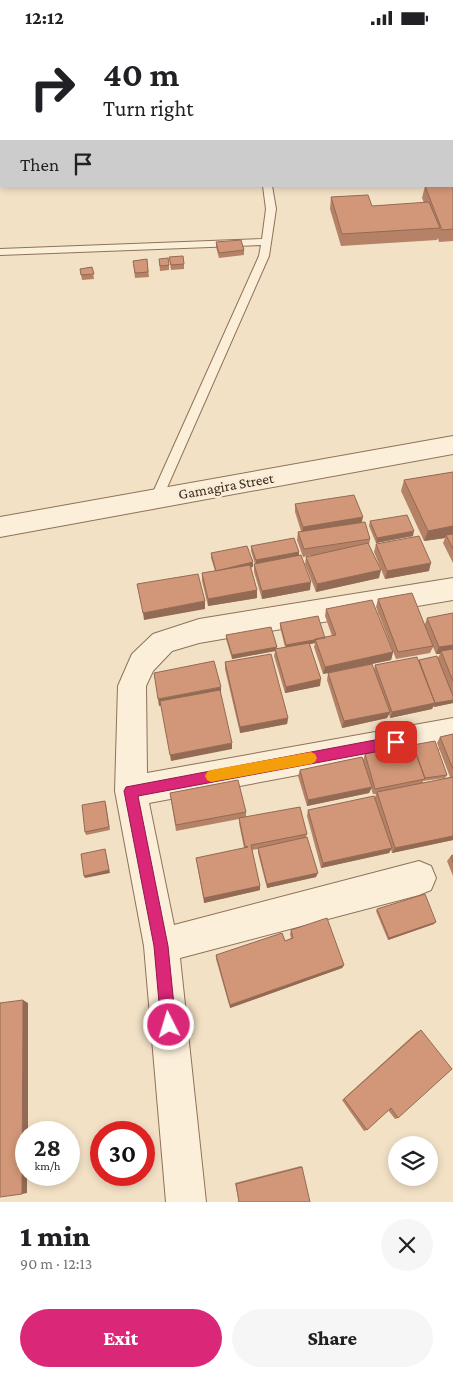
<!DOCTYPE html>
<meta charset="utf-8">
<style>
:root{--surface:#fff;--page:#f6f6f6;--text:#202124;--muted:#757577;--accent:#db2777}
body{margin:0;font-family:"Crimson Pro",serif;background:var(--page);color:var(--text);height:100vh;display:flex;flex-direction:column;font-size:19px;white-space:nowrap}
*{box-sizing:border-box;margin:0}
p{font-size:16px;color:var(--muted)}
.icon{flex:none;width:28px;height:28px;fill:none;stroke:currentColor;stroke-width:2;stroke-linecap:round;stroke-linejoin:round}
.map{position:relative;height:1167px;overflow:hidden}
.sheet{display:flex;flex-direction:column;background:var(--surface);flex:1}
.sheet>*{flex:none}
.banner{position:absolute;left:0px;top:0px;width:454px;height:152px;box-shadow:0 2px 8px #0003;background:#fff;color:var(--text);overflow:hidden}
.buttons{position:absolute;left:388px;top:1101px;display:grid;gap:10px}
.buttons a{display:grid;place-items:center;width:50px;height:50px;border-radius:50%;background:var(--surface);box-shadow:0 2px 8px #0003;font-size:25px}
.speed{position:absolute;left:15px;top:1086px;display:flex;gap:10px;font-size:25px;font-weight:700;text-align:center}
.speed>*{display:grid;place-content:center;width:65px;height:65px;border-radius:50%;background:var(--surface);box-shadow:0 2px 8px #0003;line-height:1}
.speed small{font-size:12px;font-weight:400}
.speed .limit{border:8px solid #d22;background:#fff;color:#111}
.pin{position:absolute;display:grid;place-items:center;width:42px;height:42px;color:#fff;margin:-21px;border-radius:10px;box-shadow:0 2px 8px #0006}
.me{position:absolute;width:55px;margin:-28px;rotate:355deg;stroke-linejoin:round;filter:drop-shadow(0 0 4px #0008)}
.turn{display:flex;align-items:center;gap:18px;height:105px;padding:0 20px;font-size:22px}
.turn .icon{width:65px;height:65px;stroke-width:2.5}
.turn b{display:block;font-size:35px;line-height:42px}
.then{display:flex;align-items:center;height:48px;padding:0 20px;background:#0003;gap:10px;font-size:19px}
.round{display:grid;place-items:center;flex:none;width:52px;height:52px;border-radius:26px;background:var(--page)}
.headline{display:flex;align-items:center;justify-content:space-between;height:85px;padding:0 20px}
h1{font-size:30px;font-weight:800;line-height:38px}
.primary-button{display:flex;gap:10px;margin-top:auto;padding:10px 20px}
.primary-button a{flex:1;height:58px;border-radius:30px;background:var(--accent);color:#fff;font-size:20px;font-weight:800;line-height:58px;text-align:center}
.primary-button a+a{background:var(--page);color:var(--text)}
.status{display:flex;justify-content:space-between;align-items:center;height:35px;padding:0 25px;background:var(--surface);direction:ltr}
.status svg{height:14px;fill:currentColor}
.map>svg:first-child{display:block}
.lines{fill:none;stroke-linecap:round;stroke-linejoin:round}
.service-casing{stroke:#8e7259;stroke-width:2}
.minor-casing{stroke:#8e7259;stroke-width:2}
.tertiary-casing{stroke:#8e7259;stroke-width:2}
.service{fill:#fbefda;fill-rule:evenodd}
.minor{fill:#fbefda;fill-rule:evenodd}
.tertiary{fill:#fbefda;fill-rule:evenodd}
.wall{fill:#b58267}
.shaded-wall{fill:#936a54}
.building{fill:#d29778;stroke:#936a54}
.route{fill:#db2777;stroke:#8e194d}
.slow{fill:#f59e0b}
.labels{text-anchor:middle;stroke-width:5;stroke-linejoin:round;paint-order:stroke}
.street-label{font-size:15px;fill:#3e2b1e;stroke:#f8ecd6}
</style>
<div class="status"><b>12:12</b><svg viewBox="0 0 49 12"><path d="M0 12V9h3v3zM5 12V6h3v6zM10 12V3h3v9zM15 12V0h3v12zM26 1h20v11H26zM47 4h2v5h-2z"/></svg></div>
<div class="map">
<svg width="453" height="1167" viewBox="0 0 453 1167">
<rect width="100%" height="100%" fill="#f2e1c5"/>
<g class="lines">
<!-- service casing -->
<g class="service-casing">
<path id="service" d="M232 0H240V1H232Z
M0 19H1V23H0Z
M452 64H453V68H452Z
M263 151H272L276 174 269 221 162 464 160 467H152L150 464 259 221 261 210 0 220V214L262 204 266 174Z"/>
</g>
<!-- minor casing -->
<g class="minor-casing">
<path id="minor" d="M453 543V565L199 608 172 616 153 636 146 651 147 738 453 683V711L149 768 174 890 419 826 431 831 436 843 431 855 419 860 180 923 206 1167H166L144 911 115 756 118 651 128 628 132 619 153 599 199 584Z"/>
</g>
<!-- tertiary casing -->
<g class="tertiary-casing">
<path id="tertiary" d="M453 401V419L0 502V482Z"/>
</g>
<!-- service -->
<use href="#service" class="service"/>
<!-- minor -->
<use href="#minor" class="minor"/>
<!-- tertiary -->
<use href="#tertiary" class="tertiary"/>
</g>
<!-- wall -->
<path class="wall" d="M0 37H1V65H0Z
M453 149V206L439 207 438 203 437 205 341 211 330 174 331 162 372 171 424 168 422 163 425 151Z
M216 207 244 215V220L219 223 216 212Z
M169 222 184 229V234L171 235Z
M147 224 149 242 135 243 133 226Z
M159 224 169 230V235L160 236Z
M92 232 94 244 82 245 80 234Z
M453 437V528L443 508 445 503 424 506 401 456 404 445Z
M295 469 362 487 370 504 369 510 379 543 316 557 305 529 306 522 312 520 303 522 297 505 298 497 301 496 295 477Z
M370 486 413 501 376 508 369 491Z
M376 509 429 536 385 544 374 517Z
M251 511 299 517V521L310 555 262 564 254 537V529H255L251 516Z
M211 518 253 527V532H251L257 563 208 571 202 546V538L215 536 211 523Z
M378 564 425 589 427 583 453 578V668L434 672 433 671 432 674 390 683 389 679 387 683 342 693 327 645 328 638 374 635 375 630 438 623 440 619H436L433 612 430 618 396 624 376 572Z
M326 574 393 617 391 625 323 639 314 612 315 608 310 609 320 651 285 658 274 621 275 616 232 624 226 604V600L277 614 285 612 280 592V588L325 603 332 601 325 581Z
M225 627 288 683 287 689 240 698 225 634Z
M453 699V805L392 818 391 814 389 818 321 833 307 781 308 775 375 762 376 759H373L371 753 369 758 307 771 298 741 300 735 363 725 365 719 447 740 445 743 423 746V748L450 742 437 708 440 702Z
M170 758 246 777V782L307 799 306 802 316 842 267 853 258 818V814L252 815 260 855 204 868 196 823 244 813 239 788V784L176 796Z
M106 769 110 795 86 800 85 797Z
M453 820V841L447 826 451 821Z
M377 874 434 889 388 905 376 876Z
M291 895 344 930 342 933 230 973 216 924V920L285 906 291 903 290 899Z
M421 995 398 1083 395 1084 388 1075 367 1095 364 1096 342 1065 417 997Z
M301 1131 302 1132 239 1167 235 1148Z"/>
<!-- shaded-wall -->
<path class="shaded-wall" d="M363 482 361 491 302 500 303 492Z
M453 491V501L446 500 445 503 424 506 428 496Z
M414 496 413 501 376 508 377 503Z
M299 517V521L256 530V525Z
M253 527V532L217 540 216 536Z
M431 528 429 536 385 544 387 536Z
M381 535 379 543 316 557 317 549Z
M311 547 310 555 262 564V556Z
M257 555V563L208 571V564Z
M205 566V574L144 585 143 578Z
M315 605V608L286 614V610Z
M453 610V616H441L440 619H436L439 612Z
M277 612 276 616 275 614V616L232 624V620Z
M393 617 391 625 323 639 325 632Z
M321 644 320 651 285 658 286 652Z
M221 652V659L159 671 158 664Z
M453 665V668L434 672 435 668Z
M435 668 432 674 390 683 392 677Z
M390 677 387 683 342 693 344 686Z
M288 683 287 689 240 698V692Z
M232 708V714L171 726 170 720Z
M372 752 369 758 307 771 308 765Z
M453 801V805L392 818 395 813Z
M392 813 389 818 321 833 323 828Z
M105 814 110 838 85 843 84 841Z
M318 838 316 842 267 853V849Z
M260 851V855L204 868V863Z
M436 887 434 889 388 905 389 903Z
M344 930 342 933 230 973V970Z
M23 965 28 968V1098H26V1140H27V1158L22 1159Z"/>
<!-- building -->
<path class="building" d="M368 0H390V1H369Z
M0 37H1V51H0Z
M453 149V194L442 195 425 151H452Z
M368 160 372 171 429 167 440 193 342 199 331 162Z
M241 205 244 215 219 218 216 207Z
M183 221 184 229 171 230 169 222Z
M168 223 169 230 160 231 159 224Z
M147 224 148 237 135 238 133 226Z
M92 232 94 239 81 240 80 234Z
M453 437V491L428 496 404 445Z
M354 460 363 482 303 492 295 469Z
M407 480 414 496 377 503 370 486Z
M365 487 370 504 304 514 298 497Z
M453 499V514L446 500Z
M419 501 431 528 387 536 376 509Z
M294 503 299 517 256 525 251 511Z
M368 508 381 535 317 549 306 522Z
M247 511 253 527 216 536 211 518Z
M301 520 311 547 262 556 254 529Z
M250 530 257 555 208 564 202 538Z
M198 539 205 566 143 578 137 549Z
M412 558 433 611 398 617 378 564Z
M372 565 393 617 325 632 315 604 336 600 326 574Z
M453 578V610L439 612 427 583Z
M318 581 325 603 286 610 280 588Z
M271 592 277 612 232 620 226 600Z
M309 608 321 644 286 652 275 614Z
M453 614V646L441 616Z
M271 619 288 683 240 692 225 627Z
M437 621 453 661V665L435 668 419 625Z
M417 622 435 668 392 677 375 630Z
M214 626 221 652 158 664 154 638Z
M372 629 390 677 344 686 328 638Z
M220 655 232 708 170 720 160 666Z
M453 699V734L440 702Z
M435 706 447 740 425 743 413 710Z
M413 710 425 744 375 754 365 719Z
M362 722 372 752 308 765 300 735Z
M453 742V801L395 813 377 757Z
M238 745 246 777 176 790 170 758Z
M374 761 392 813 323 828 308 775Z
M105 766 109 792 85 797 82 770Z
M300 772 307 799 251 810 260 851 204 863 196 823 248 812 245 811 239 783Z
M307 802 318 838 267 849 258 813Z
M105 814 109 835 84 841 81 819Z
M453 820V827L451 821Z
M425 859 436 887 389 903 377 874Z
M327 883 344 930 230 970 216 920 282 898 285 906 293 903 291 895Z
M23 965 22 1159 0 1162V968Z
M421 995 452 1034 398 1083 391 1073 367 1095 344 1064Z
M302 1132 310 1167H239L236 1149Z"/>
<!-- route -->
<path class="route" d="M396 701 401 703 402 707 401 711 396 713 138 761 168 911 176 990 174 995 169 998 163 995 161 990 154 911 124 756 126 752Z"/>
<!-- slow -->
<path class="slow" d="M311 717 315 719 317 723 315 727 311 729 211 747 207 745 205 741 207 737 211 735Z"/>
<g class="labels">
<!-- street labels -->
<g class="street-label">
<text transform="translate(226 451) rotate(-10)" y="5">Gamagira Street</text>
</g>
</g>
</svg>
<div class="buttons">
<a><svg class="icon" aria-label="layers" viewBox="0 0 24 24"><path d="M12 4l9 5-9 5-9-5zM3 14l9 5 9-5"/></svg></a>
</div>
<div class="speed"><div>28<small>km/h</small></div><div class="limit">30</div></div>
<div class="pin" style="left:396px;top:707px;background:#d93025"><svg class="icon" aria-label="arrive" viewBox="0 0 24 24"><path d="M6 21V4h12l-3 4 3 4H6"/></svg></div>
<svg class="me" style="left:169px;top:990px" viewBox="-20 -20 40 40"><circle r="17" fill="#db2777" stroke="#fff" stroke-width="3"/><path d="M0-11L8 9 0 5-8 9z" fill="#fff"/></svg>
<div class="banner">
<div class="turn"><svg class="icon" aria-label="right" viewBox="0 0 24 24"><path d="M7 20v-9h11M14 6l5 5-5 5"/></svg><div><b>40 m</b>Turn right</div></div>
<div class="then">Then<svg class="icon" aria-label="arrive" viewBox="0 0 24 24"><path d="M6 21V4h12l-3 4 3 4H6"/></svg></div>
</div>
</div>
<section class="sheet">
<div class="headline"><div><h1>1 min</h1><p>90 m · 12:13</p></div><a class="round"><svg class="icon" aria-label="close" viewBox="0 0 24 24"><path d="M6 6l12 12M18 6L6 18"/></svg></a></div>
<div class="primary-button"><a>Exit</a><a>Share</a></div>
</section>
